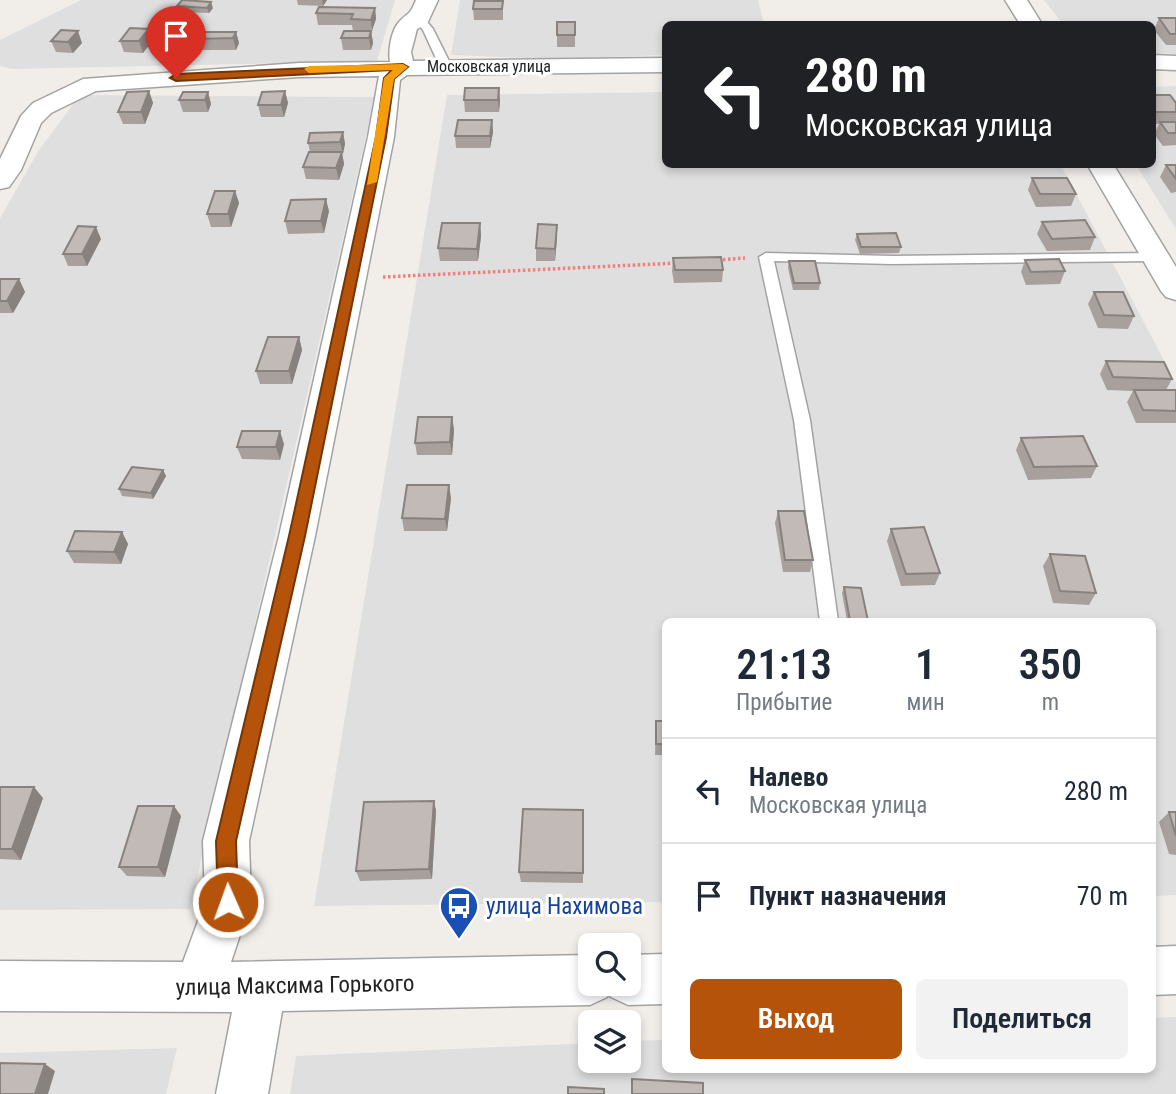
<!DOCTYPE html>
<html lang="ru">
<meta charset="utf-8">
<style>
:root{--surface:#fff;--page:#f2f2f3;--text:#1f2937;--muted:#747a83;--line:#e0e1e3;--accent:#b45309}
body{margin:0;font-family:"Roboto Condensed",sans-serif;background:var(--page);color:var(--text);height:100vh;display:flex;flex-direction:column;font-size:26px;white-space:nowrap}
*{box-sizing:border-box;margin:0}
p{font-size:23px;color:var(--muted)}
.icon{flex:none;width:38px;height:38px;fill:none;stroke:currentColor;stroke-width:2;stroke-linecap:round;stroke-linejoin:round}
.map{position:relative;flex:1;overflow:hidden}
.panel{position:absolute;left:662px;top:618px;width:494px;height:455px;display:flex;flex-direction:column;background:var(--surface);border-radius:10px;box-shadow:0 4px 10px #0003}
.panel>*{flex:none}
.guide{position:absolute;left:662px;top:21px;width:494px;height:147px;border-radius:10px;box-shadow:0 4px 10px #0003;background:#202124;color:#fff;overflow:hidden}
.tools{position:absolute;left:578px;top:933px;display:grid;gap:14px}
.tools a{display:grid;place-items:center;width:63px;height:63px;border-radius:10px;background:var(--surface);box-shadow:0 4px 10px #0003;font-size:35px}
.pin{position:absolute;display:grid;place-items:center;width:60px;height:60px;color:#fff;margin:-72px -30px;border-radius:50% 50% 50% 0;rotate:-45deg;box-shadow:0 0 7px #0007}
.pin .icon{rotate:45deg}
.me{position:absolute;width:77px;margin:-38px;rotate:358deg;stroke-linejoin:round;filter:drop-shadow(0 0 5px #0008)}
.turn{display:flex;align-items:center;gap:24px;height:147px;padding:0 28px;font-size:32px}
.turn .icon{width:91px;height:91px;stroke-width:2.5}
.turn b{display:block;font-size:49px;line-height:60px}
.eta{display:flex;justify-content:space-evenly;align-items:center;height:119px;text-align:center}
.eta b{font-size:42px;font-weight:600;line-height:49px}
.button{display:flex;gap:14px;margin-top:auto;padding:14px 28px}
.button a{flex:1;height:80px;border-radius:10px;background:var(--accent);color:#fff;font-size:28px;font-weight:600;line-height:80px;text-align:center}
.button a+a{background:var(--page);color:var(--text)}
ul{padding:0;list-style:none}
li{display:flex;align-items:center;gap:21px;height:105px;padding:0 28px;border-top:2px solid var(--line)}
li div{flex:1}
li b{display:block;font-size:26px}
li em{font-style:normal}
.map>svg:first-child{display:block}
.residential{fill:#e0dfdf}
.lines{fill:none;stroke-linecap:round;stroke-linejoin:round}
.service-casing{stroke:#a3a3a3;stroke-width:3}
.minor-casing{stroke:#a3a3a3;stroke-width:3}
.path{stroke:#f17f7b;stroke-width:3.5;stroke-dasharray:2.5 2.5;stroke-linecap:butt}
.service{fill:#fff;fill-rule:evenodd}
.minor{fill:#fff;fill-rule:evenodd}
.wall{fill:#a7a09d}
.shaded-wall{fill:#88827f}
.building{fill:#c2bab6;stroke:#88827f;stroke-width:2}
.route{fill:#b45309;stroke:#753606;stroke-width:2}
.slow{fill:#f59e0b}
.labels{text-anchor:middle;stroke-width:6;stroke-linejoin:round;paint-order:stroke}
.far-street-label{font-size:16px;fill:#222;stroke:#fff}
.near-transit-label{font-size:23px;fill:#164399;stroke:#fff;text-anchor:start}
.near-street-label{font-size:23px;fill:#222;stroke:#fff}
</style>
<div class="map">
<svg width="1176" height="1094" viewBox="0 0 1176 1094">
<rect width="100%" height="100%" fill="#f1eeea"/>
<!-- residential -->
<path class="residential" d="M81 0H395L377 61 13 69 0 66V40Z
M460 0H758L764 24H665V55L553 59 451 55Z
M1044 0H1176V54L1152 53V24H1063Z
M1176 86V229L1136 165 1152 164V87Z
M665 92V164L1061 165 1176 383V895L1152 896V621H665V902L314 906 447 95Z
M80 95 375 97 190 909 0 910V218L39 150Z
M1176 1017V1094H290L296 1056 590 1043V1060H628V1041L665 1040V1069H1152V1018Z
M177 1048 166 1094H0V1053Z"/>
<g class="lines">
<!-- service casing -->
<g class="service-casing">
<path id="service" d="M415 17H423L433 29 452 67 450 69 440 67 423 30 414 19Z
M766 253 892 256 1155 253 1162 257 1155 261 892 264 774 261 810 420 838 621H820L794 420 759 257Z"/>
</g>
<!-- minor casing -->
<g class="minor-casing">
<path id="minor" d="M416 0H438L427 24 417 29 411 52 413 61 665 58V72L407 75 400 80 394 137 315 536 249 841 251 902 231 962 590 955V984H628V955L665 954V1004L628 1005 611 997 609 993 607 997 590 1005 282 1011 268 1094H216L232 1012 0 1011V961L183 962 205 902 203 841 279 536 368 137 379 76 299 77 96 91 51 113 41 123 21 170 9 187 0 189V159L21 116 33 103 83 79 299 63 390 62C388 51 391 31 399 22 409 11 409 17 416 0Z
M1005 0H1027L1042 24H1020Z
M1152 55 1176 56V70L1152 69Z
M1087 164H1113L1176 267V300L1166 297 1161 291Z
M1176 946V994L1152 995V947Z"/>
</g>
<!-- path -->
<path class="path" d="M718 260 745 258
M383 277 678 263"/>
<!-- service -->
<use href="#service" class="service"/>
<!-- minor -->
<use href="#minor" class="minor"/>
</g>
<!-- wall -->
<path class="wall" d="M297 0H327L323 6 298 5Z
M503 1V20H474L473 9Z
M177 6 213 8 209 13 179 12Z
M375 8 376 19 371 31 373 43 371 50H343L341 38 353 31 352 25H318L316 13Z
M1159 18H1176V45H1166L1154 30Z
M557 22H575V47H557Z
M236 32 239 43 236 50H201L198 39Z
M51 41 82 43 73 53 56 52Z
M120 41H152L143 53 124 52Z
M149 91 153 103 145 124H123L118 112Z
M285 91 288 103 284 117H261L258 105Z
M208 92 211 104 208 112H183L179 100Z
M1152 95 1176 103V145L1163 146 1154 134 1159 124H1152Z
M464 100H500L499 112H465Z
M492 120 493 132 490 148H456L455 136Z
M343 132 345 144 342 154 344 164 339 180 306 179 303 167 310 152 308 143Z
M1166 165H1176V192L1171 193 1160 177Z
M1032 178 1076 194 1071 206 1036 207 1028 190Z
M235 191 239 203 231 227H211L207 214Z
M329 211 324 233 288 234 285 221Z
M1042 222 1095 237 1090 250 1047 251 1037 234Z
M480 223 481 236 478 261H440L438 248Z
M557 225V237L555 261H536V248Z
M857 234 901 247 899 253 860 254 855 240Z
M101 239 87 266H68L63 254Z
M673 258 723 270 722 282 674 283 672 271Z
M1025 260 1065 271 1060 284 1026 285 1021 272Z
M789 261 820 283 819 290H793L788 268Z
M0 279H19L25 292 13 313H0Z
M1094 292 1134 316 1128 329 1098 328 1088 304Z
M299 337 302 350 292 384H260L256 371Z
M1106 361 1172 379 1166 390H1176V423H1136L1127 402 1133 391 1107 390 1100 374Z
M452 417 454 430 452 455H417L415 443Z
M1021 438 1097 466 1091 478 1028 480 1016 450Z
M284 444 280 460 242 459 237 447Z
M163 470 166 476 153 499 122 496 119 489Z
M451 498 447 531H404L402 518Z
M778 511 813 560 810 572H783L775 523Z
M891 529 940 573 935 585 901 586 887 541Z
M122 532 128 544 121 564 74 563 67 551Z
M1050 554 1096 593 1089 605 1053 603 1043 566Z
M844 587 868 621H847L842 593Z
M656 721H665V755H655Z
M0 787 43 798 21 860 0 859Z
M434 801 436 811 432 879 360 881 356 871Z
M583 810V883L521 882 519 872Z
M1169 812H1176V855L1169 854 1159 822Z
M181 816 165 877 127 876 119 867Z"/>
<!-- shaded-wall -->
<path class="shaded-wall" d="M322 0H327L323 6Z
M211 2 213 8 209 13 207 8Z
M375 8 376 19 372 31 371 20Z
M149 29 152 41 143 53 139 41Z
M78 31 82 43 73 53 68 42Z
M371 31 373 43 371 50 369 38Z
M236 32 239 43 236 50 233 38Z
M499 88 500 100 499 112 498 100Z
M149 91 153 103 145 124 141 112Z
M285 91 288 103 284 117 281 105Z
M208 92 211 104 208 112 205 100Z
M492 120 493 132 490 148V136Z
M343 132 345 144 343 154 340 142Z
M342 152 344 164 339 180 336 168Z
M235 191 239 203 231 227 228 214Z
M326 199 329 211 324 233 321 221Z
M480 223 481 236 478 261 477 249Z
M557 225V237L555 261V249Z
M96 227 101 239 87 266 82 254Z
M19 279 25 292 13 313 7 301Z
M299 337 302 350 292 384 289 371Z
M452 417 454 430 452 455 450 442Z
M280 431 284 444 280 460 276 447Z
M163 470 166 476 153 499 151 493Z
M449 485 451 498 447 531 445 519Z
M122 532 128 544 121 564 114 552Z
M34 787 43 798 21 860 12 849Z
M434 801 436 811 432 879 429 869Z
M174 806 181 816 165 877 158 867Z
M45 1064 55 1071 48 1094H35Z"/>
<!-- building -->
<path class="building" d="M182 0 211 2 207 8 177 6Z
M474 1H503L502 9H473Z
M319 7 375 8 371 20 351 19 353 14 316 13Z
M1159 18H1176V34H1170Z
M557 22H575V35H557Z
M689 23H705V24H689Z
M130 28 149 29 139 41H120Z
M61 30 78 31 68 42 51 41Z
M344 31H371L369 38H341Z
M201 32H236L233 38 198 39Z
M465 88H499L498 100H464Z
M149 91 141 112H118L127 92Z
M285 91 281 105H258L262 92Z
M183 92H208L205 100H179Z
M1152 95H1170L1176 103V112H1152Z
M458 120H492L490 136H455Z
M1160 122H1176V133H1168Z
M343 132 340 142 308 143 310 133Z
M309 152H342L336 168 303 167Z
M1166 165H1176V179Z
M1032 178H1067L1076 194H1040Z
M215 191H235L228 214H207Z
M326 199 321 221H285L291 200Z
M1085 220 1095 237 1052 239 1042 222Z
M442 223H480L477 249 438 248Z
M538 224 557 225 555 249 536 248Z
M78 226 96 227 82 254H63Z
M896 233 901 247H861L857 234Z
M721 257 723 270H675L673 258Z
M1059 259 1065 271 1031 272 1025 260Z
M789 261H815L820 283H794Z
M0 279H19L7 301H0Z
M1094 292H1123L1134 316 1104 315Z
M268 337H299L289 371H256Z
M1106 361 1164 362 1172 379 1113 377Z
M1134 390H1176V411L1143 410Z
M418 417H452L450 442 415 443Z
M242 431H280L276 447H237Z
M1083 436 1097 466 1034 467 1021 438Z
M132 467 163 470 151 493 119 489Z
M407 485H449L445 519 402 518Z
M778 511H804L813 560H785Z
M924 527 940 573 906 574 891 529Z
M75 531 122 532 114 552 67 551Z
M1050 554 1085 556 1096 593 1060 591Z
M844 587 861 588 868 621H850Z
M656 721H665V744H656Z
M0 787H34L12 849H0Z
M434 801 429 869 356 871 364 802Z
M138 806H174L158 867H119Z
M523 809 583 810V873L519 872Z
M1169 812H1176V836Z
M0 1063 45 1064 35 1094H0Z
M632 1079 703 1083V1094H632Z
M568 1087 604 1089V1094H568Z"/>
<!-- route -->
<path class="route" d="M403 64 408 67 394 79 386 137 305 536 236 841 238 902 235 909 228 912 221 909 218 902 216 841 289 536 376 137 384 78 392 70 176 81 170 78 176 74Z"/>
<!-- slow -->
<path class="slow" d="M403 64 408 67 394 79 377 182 367 185 384 78 393 70 309 73 304 69 309 66Z"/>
<!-- icons -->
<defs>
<g id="bus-pin" transform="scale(2.0125)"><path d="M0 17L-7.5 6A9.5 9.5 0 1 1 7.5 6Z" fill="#1a4fb4" stroke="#fff"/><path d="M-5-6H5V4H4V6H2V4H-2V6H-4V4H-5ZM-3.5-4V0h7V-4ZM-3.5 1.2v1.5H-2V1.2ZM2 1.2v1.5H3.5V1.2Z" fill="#fff"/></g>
</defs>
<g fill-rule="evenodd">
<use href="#bus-pin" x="459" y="906"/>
</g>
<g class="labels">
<!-- far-street labels -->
<g class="far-street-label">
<text x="489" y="72">Московская улица</text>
</g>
<!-- near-transit labels -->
<g class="near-transit-label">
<text x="486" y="914">улица Нахимова</text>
</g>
<!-- near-street labels -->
<g class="near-street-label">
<text transform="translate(295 985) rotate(-1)" y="8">улица Максима Горького</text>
</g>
</g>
</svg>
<div class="tools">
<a><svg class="icon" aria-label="search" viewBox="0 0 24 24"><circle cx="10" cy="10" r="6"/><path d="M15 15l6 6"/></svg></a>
<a><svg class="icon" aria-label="layers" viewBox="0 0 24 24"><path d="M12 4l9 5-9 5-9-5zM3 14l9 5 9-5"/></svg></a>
</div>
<div class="pin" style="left:176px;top:78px;background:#d93025"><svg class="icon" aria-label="arrive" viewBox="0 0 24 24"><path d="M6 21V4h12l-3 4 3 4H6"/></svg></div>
<svg class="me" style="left:228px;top:902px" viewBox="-20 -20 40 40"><circle r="17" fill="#b45309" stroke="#fff" stroke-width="3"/><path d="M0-11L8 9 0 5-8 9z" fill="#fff"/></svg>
<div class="guide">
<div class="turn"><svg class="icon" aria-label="left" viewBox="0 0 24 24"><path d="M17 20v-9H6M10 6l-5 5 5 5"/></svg><div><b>280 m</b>Московская улица</div></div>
</div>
<section class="panel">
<div class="eta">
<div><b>21:13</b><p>Прибытие</p></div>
<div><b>1</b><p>мин</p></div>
<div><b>350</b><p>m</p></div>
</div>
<ul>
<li><svg class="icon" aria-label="left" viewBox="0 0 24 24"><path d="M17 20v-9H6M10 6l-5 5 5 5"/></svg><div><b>Налево</b><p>Московская улица</p></div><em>280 m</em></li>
<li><svg class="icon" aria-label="arrive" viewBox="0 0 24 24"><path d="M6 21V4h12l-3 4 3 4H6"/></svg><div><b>Пункт назначения</b></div><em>70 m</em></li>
</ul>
<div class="button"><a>Выход</a><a>Поделиться</a></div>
</section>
</div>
